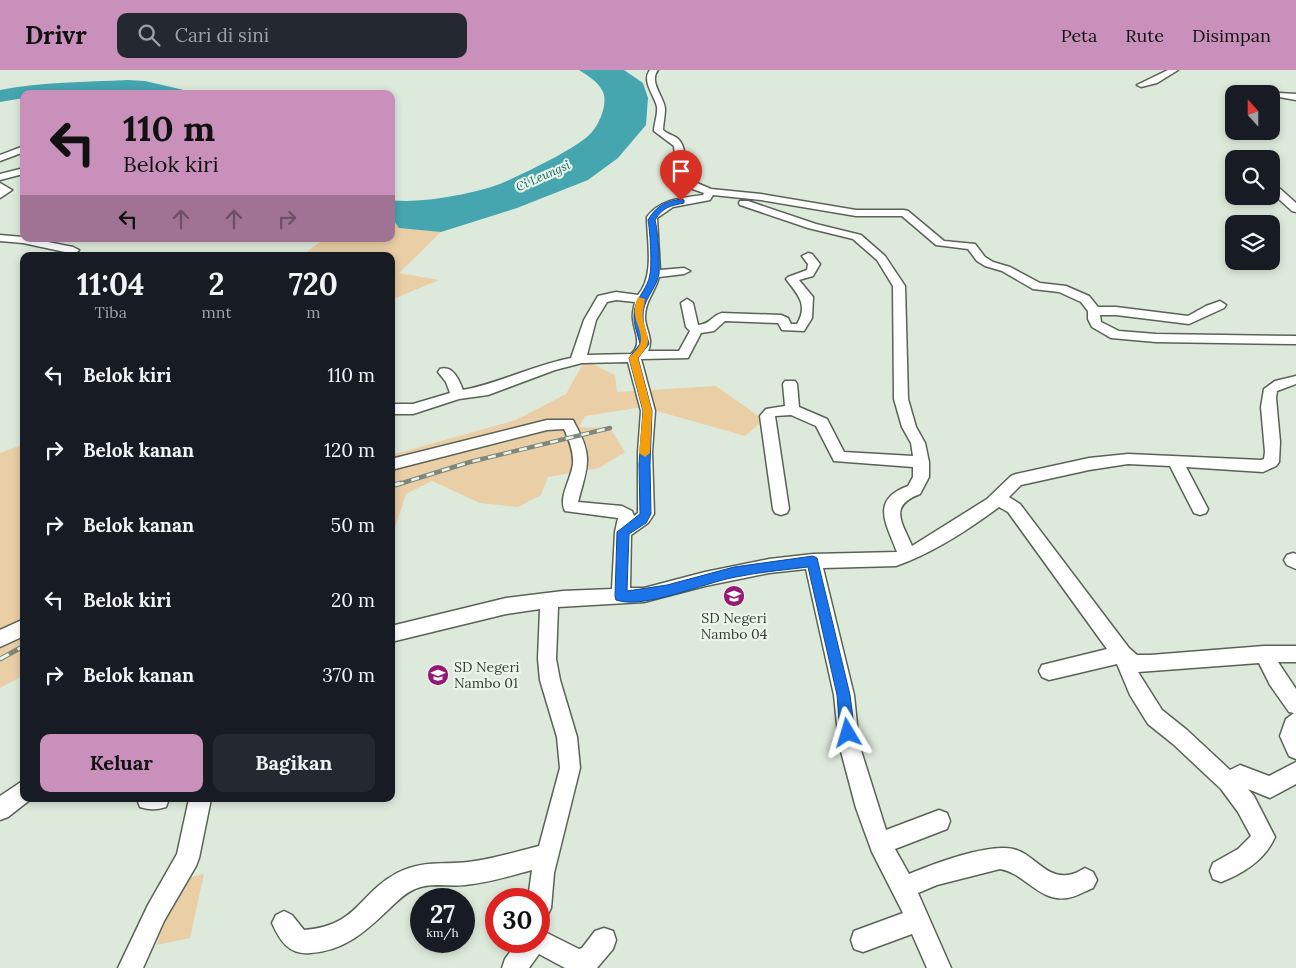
<!DOCTYPE html>
<html lang="id">
<style>
:root{--surface:#171b24;--page:#242831;--text:#f1f3f6;--muted:#9ea1a6;--accent:#c890bb}
body{margin:0;font-family:Lora,serif;background:var(--page);color:var(--text);height:100vh;display:flex;flex-direction:column;font-size:19px;white-space:nowrap}
*{box-sizing:border-box;margin:0}
p{font-size:16px;color:var(--muted)}
.icon{flex:none;width:28px;height:28px;fill:none;stroke:currentColor;stroke-width:2;stroke-linecap:round;stroke-linejoin:round}
.map{position:relative;flex:1;overflow:hidden}
.sheet{position:absolute;left:20px;top:182px;width:375px;height:550px;display:flex;flex-direction:column;background:var(--surface);border-radius:10px;box-shadow:0 2px 8px #0003}
.sheet>*{flex:none}
.banner{position:absolute;left:20px;top:20px;width:375px;height:152px;border-radius:10px;box-shadow:0 2px 8px #0003;background:#c890bb;color:#111;overflow:hidden}
.needle{width:32px;rotate:339deg}
.buttons{position:absolute;left:1225px;top:15px;display:grid;gap:10px}
.buttons a{display:grid;place-items:center;width:55px;height:55px;border-radius:10px;background:var(--surface);box-shadow:0 2px 8px #0003;font-size:25px}
.speed{position:absolute;left:410px;top:818px;display:flex;gap:10px;font-size:25px;font-weight:700;text-align:center}
.speed>*{display:grid;place-content:center;width:65px;height:65px;border-radius:50%;background:var(--surface);box-shadow:0 2px 8px #0003;line-height:1}
.speed small{font-size:12px;font-weight:400}
.speed .limit{border:8px solid #d22;background:#fff;color:#111}
.pin{position:absolute;display:grid;place-items:center;width:42px;height:42px;color:#fff;margin:-51px -21px;border-radius:50% 50% 50% 0;rotate:-45deg;box-shadow:0 0 5px #0007}
.pin .icon{rotate:45deg}
.me{position:absolute;width:55px;margin:-28px;rotate:353deg;stroke-linejoin:round;filter:drop-shadow(0 0 4px #0008)}
.turn{display:flex;align-items:center;gap:18px;height:105px;padding:0 20px;font-size:22px}
.turn .icon{width:65px;height:65px;stroke-width:2.5}
.turn b{display:block;font-size:35px;line-height:42px}
.lanes{display:flex;align-items:center;height:48px;padding:0 20px;background:#0003;justify-content:center;gap:25px;direction:ltr}
.lanes .off{opacity:.35}
.eta{display:flex;justify-content:space-evenly;align-items:center;height:85px;text-align:center}
.eta b{font-size:30px;font-weight:800;line-height:35px}
.cta{display:flex;gap:10px;margin-top:auto;padding:10px 20px}
.cta a{flex:1;height:58px;border-radius:10px;background:var(--accent);color:#111;font-size:20px;font-weight:800;line-height:58px;text-align:center}
.cta a+a{background:var(--page);color:var(--text)}
ul{padding:0;list-style:none}
li{display:flex;align-items:center;gap:15px;height:75px;padding:0 20px}
li div{flex:1}
li b{display:block;font-size:19px}
li em{font-style:normal}
header{display:flex;align-items:center;gap:30px;box-sizing:border-box;height:70px;padding:0 25px;background:var(--accent);color:#111}
header strong{font-size:24px}
nav{display:flex;gap:28px;margin-inline-start:auto;font-size:18px}
.search{width:350px;height:45px;background:var(--page);display:flex;align-items:center;gap:12px;box-sizing:border-box;padding:0 18px;border-radius:10px;color:var(--muted);font-size:19px}
.map>svg:first-child{display:block}
.green{fill:#e9cea6}
.water{fill:#45a6b0}
.lines{fill:none;stroke-linecap:round;stroke-linejoin:round}
.minor-casing{stroke:#586356;stroke-width:3}
.minor{fill:#fff;fill-rule:evenodd}
.rail-far1-casing{stroke:#7e877d;stroke-width:4.5}
.rail-casing{stroke:#7e877d;stroke-width:5}
.rail-far1{stroke:#eaf7e8;stroke-width:2.5;stroke-dasharray:8;stroke-linecap:butt}
.rail{stroke:#eaf7e8;stroke-width:3;stroke-dasharray:10;stroke-linecap:butt}
.route{fill:#1a73e8;stroke:#114b97}
.slow{fill:#f59e0b}
.labels{text-anchor:middle;stroke-width:4.5;stroke-linejoin:round;paint-order:stroke}
.far-water-label{font-size:12px;font-style:italic;fill:#13636a;stroke:#eaf7e8}
.poi-label{font-size:14px;fill:#363c36;stroke:#eaf7e8}
</style>
<header>
<strong>Drivr</strong>
<div class="search"><svg class="icon" aria-label="search" viewBox="0 0 24 24"><circle cx="10" cy="10" r="6"/><path d="M15 15l6 6"/></svg>Cari di sini</div>
<nav><a>Peta</a><a>Rute</a><a>Disimpan</a></nav>
</header>
<div class="map">
<svg width="1296" height="898" viewBox="0 0 1296 898">
<rect width="100%" height="100%" fill="#ddeadb"/>
<!-- green -->
<path class="green" d="M391 147 399 158 441 162 399 203 439 210 391 230V186H301L324 169H391Z
M585 290 615 305 617 322 716 316 764 350 745 366 643 337 585 346 579 357 610 358 625 382 599 398 548 407 541 425 518 437 480 433 432 411 406 424 391 470V385L516 350 566 324Z
M24 374V605L0 618V383Z
M204 804 190 868 157 875 174 811Z"/>
<!-- water -->
<path class="water" d="M579 0H624L643 13 648 28 646 55 618 88 588 110 517 138 441 162 399 158 391 147V130C420 134 472 124 500 114 519 106 580 77 592 62 600 53 609 31 602 20 597 11 587 5 579 0Z
M128 10 145 11 201 24H24V28L0 32V20C42 12 85 12 128 10Z"/>
<g class="lines">
<!-- minor casing -->
<g class="minor-casing">
<path id="minor" d="M650 0H658C648 12 665 28 665 39 665 46 663 54 663 60 667 64 673 65 677 68 688 77 684 95 683 107L711 119 761 124 856 140H904L908 141 944 171 975 174 985 187 993 192 1010 197 1040 213 1066 216 1089 226 1098 237H1116L1188 246 1206 236 1220 231 1226 235 1224 238 1189 254 1116 245H1100L1101 252 1119 261 1156 264 1296 266V274L1156 272 1111 268 1092 257 1088 249V241L1081 232 1059 222 1033 219 1002 201 985 196 977 191 968 179 936 175 902 146H856L761 130 713 125 710 130 673 137 657 148 660 200 684 198 690 201 684 204 659 207C655 222 645 231 645 247 645 259 654 269 648 281H679L690 261 686 257 681 233 687 229 693 233 698 255C711 254 711 246 722 243L781 245 788 248 791 254H797C809 234 797 224 786 209L788 207 807 200 808 194 802 186 808 183 812 184 820 194 813 206 799 210 813 227 812 248 804 261 782 260 778 253 725 251 714 261 701 263 688 288 641 289 655 341 652 382 654 444 648 453 631 465 630 518H644L705 502 769 489 813 484 897 482C886 453 870 430 908 416L913 407V397L834 391 816 356 791 345 775 346 789 439 787 443 781 445 775 443 773 439 760 346 766 339 785 336 783 314 785 311H795L797 314 799 337 827 349 844 382 913 386 911 373 902 357 894 329 893 216 877 190 853 169 808 158 740 135 739 133 740 131H748L816 154 861 165 885 186 905 216 908 329 916 357 925 373 929 392V407L920 424C888 436 902 452 912 476L987 429 1011 406 1016 404 1089 388 1128 384 1261 390 1264 389 1265 382 1261 337 1264 319 1275 311 1296 306V314L1277 321 1276 328 1280 372 1279 392 1276 396 1263 402 1186 397 1208 439 1206 443 1200 445 1194 443 1170 396 1128 394 1089 400 1021 415 1009 427 1020 434 1129 578 1137 585H1150L1264 576H1296V592H1278L1296 619V689L1289 686 1280 666 1286 649 1294 643 1289 642 1270 615 1259 593 1138 602 1162 640 1187 660 1230 700 1240 695 1269 706 1296 692V714L1270 728 1248 719 1254 726 1275 767C1265 790 1244 803 1221 812L1213 809 1210 801 1213 793 1238 779 1251 766 1238 742 1221 719 1173 674 1148 654 1130 625 1117 594 1049 610 1042 607 1039 601 1042 595 1107 579 1008 442 999 437C968 460 933 483 896 496L823 498 854 625 859 674 886 760 939 740 947 743 950 751 947 759 895 779 909 804C933 794 988 773 1013 779 1033 783 1045 808 1067 805 1073 805 1080 801 1085 798L1093 802 1097 810 1093 818C1085 821 1076 827 1067 828 1039 832 1025 803 1000 799L937 815 918 823 951 898H927L912 864 863 882 854 879 851 870 854 861 903 843 872 782 856 738 839 674 834 625 806 499 769 503 705 516 644 532 558 537 556 589 560 610 577 667 580 698 554 803 551 838 547 846 539 850V829H528L532 800C510 806 488 813 465 815 449 817 431 812 415 819 405 823 396 832 388 840 365 862 344 881 310 883 289 885 280 871 272 853L276 845 284 841 292 845 304 860C358 856 358 824 397 803 423 790 441 795 468 792 492 789 515 782 539 776L560 698 557 667 540 610 538 589 540 539 506 544 391 572V556L506 528 563 521 612 519 615 462 618 448 565 441C558 427 571 410 573 394 574 382 569 370 564 359L547 360 391 400V389L547 350H573L575 354C594 388 587 397 578 432L622 436 632 441 634 446 638 443V382L641 341 628 292 582 293 555 300 488 325 459 329 413 344H391V334H413L450 323 446 312 438 302 440 299C453 295 459 310 463 320 500 313 534 295 571 288L584 250 598 226 616 222 638 225C655 205 647 172 647 147 660 129 682 128 703 125L704 123 681 115 673 108 675 87 674 76 654 61C654 54 658 44 657 37 655 26 641 11 650 0ZM616 230 635 232C634 238 632 243 633 249 634 262 643 274 631 284L587 285 596 250 607 232Z
M1168 0H1178L1157 13 1141 17 1137 15Z
M1279 23 1296 24V30L1279 27Z
M24 76V82L0 91V85Z
M20 99 23 100V104L0 110V104Z
M0 113 12 120 0 128Z
M1271 115 1277 116 1296 133V142L1292 141 1271 122Z
M0 165 23 167 24 169H33L73 177 79 180C75 185 72 187 66 185L65 182 23 173 0 171Z
M1293 483 1296 484V499L1287 495 1284 490 1287 485Z
M24 549V566L0 577V560Z
M24 710V729H31L8 747 0 750V726Z
M137 729H169L166 737C156 740 150 740 140 737Z
M189 729H211L199 788 196 796 164 851 143 898H118L148 835 177 784Z
M604 858 613 861 616 870 613 879 597 898H565L539 884 529 898H502L505 889 518 871H539V859L579 879 582 878 595 861Z"/>
</g>
<!-- minor -->
<use href="#minor" class="minor"/>
<!-- rail-far1 casing -->
<g class="rail-far1-casing">
<path id="rail-far1" d="M396 415 470 392 610 358"/>
</g>
<!-- rail casing -->
<g class="rail-casing">
<path id="rail" d="M391 416 400 413
M0 589 24 576"/>
</g>
<!-- rail-far1 -->
<use href="#rail-far1" class="rail-far1"/>
<!-- rail -->
<use href="#rail" class="rail"/>
</g>
<!-- route -->
<path class="route" d="M681 129 684 130V133C670 136 663 137 655 150 658 160 660 193 659 204 656 220 642 230 643 247 643 256 647 265 649 274L638 288 652 341 650 394 651 444 646 453 629 464 627 521 667 515 734 497 813 486 817 488 850 625 855 663 853 668 848 670 842 668 840 663 837 625 808 497C784 500 760 502 736 507 706 512 644 540 616 530L615 526 617 462 640 444 639 394 643 341 629 288 640 274C638 265 634 256 634 247 633 229 648 220 650 204 652 193 650 160 648 150 657 135 665 132 681 129Z"/>
<!-- slow -->
<path class="slow" d="M638 227 645 229C644 235 642 243 643 249 647 269 654 271 638 288L652 341 650 383 645 387 639 383 643 341 629 288C633 283 640 278 641 271 642 255 629 249 638 227Z"/>
<!-- icons -->
<defs>
<g id="school-disc" transform="scale(1.125)"><circle r="9.5" fill="#961872" stroke="#eaf7e8"/><path d="M0-5L7-2L0 1L-7-2ZM-4 1L0 2.5L4 1V4Q0 6-4 4Z" fill="#fff"/></g>
</defs>
<g fill-rule="evenodd">
<use href="#school-disc" x="734" y="526"/>
<use href="#school-disc" x="438" y="605"/>
</g>
<g class="labels">
<!-- far-water labels -->
<g class="far-water-label">
<text transform="translate(543 106) rotate(-24)" y="4">Ci Leungsi</text>
</g>
<!-- poi labels -->
<g class="poi-label">
<text x="734" y="553">SD Negeri<tspan x="734" dy="16">Nambo 04</tspan></text>
<text x="454" y="602" text-anchor="start">SD Negeri<tspan x="454" dy="16">Nambo 01</tspan></text>
</g>
</g>
</svg>
<div class="buttons">
<a><svg class="needle" viewBox="-14 -14 28 28"><path d="M0-13l5 13h-10z" fill="#e53935"/><path d="M0 13l5-13h-10z" fill="#9ea1a6"/></svg></a>
<a><svg class="icon" aria-label="search" viewBox="0 0 24 24"><circle cx="10" cy="10" r="6"/><path d="M15 15l6 6"/></svg></a>
<a><svg class="icon" aria-label="layers" viewBox="0 0 24 24"><path d="M12 4l9 5-9 5-9-5zM3 14l9 5 9-5"/></svg></a>
</div>
<div class="speed"><div>27<small>km/h</small></div><div class="limit">30</div></div>
<div class="pin" style="left:681px;top:131px;background:#d93025"><svg class="icon" aria-label="arrive" viewBox="0 0 24 24"><path d="M6 21V4h12l-3 4 3 4H6"/></svg></div>
<svg class="me" style="left:848px;top:663px" viewBox="-20 -20 40 40"><path d="M0-17L14 15 0 8-14 15z" fill="#1a73e8" stroke="#fff" stroke-width="4"/></svg>
<div class="banner">
<div class="turn"><svg class="icon" aria-label="left" viewBox="0 0 24 24"><path d="M17 20v-9H6M10 6l-5 5 5 5"/></svg><div><b>110 m</b>Belok kiri</div></div>
<div class="lanes"><svg class="icon" aria-label="left" viewBox="0 0 24 24"><path d="M17 20v-9H6M10 6l-5 5 5 5"/></svg><svg class="icon off" aria-label="ahead" viewBox="0 0 24 24"><path d="M12 20V5M6 11l6-6 6 6"/></svg><svg class="icon off" aria-label="ahead" viewBox="0 0 24 24"><path d="M12 20V5M6 11l6-6 6 6"/></svg><svg class="icon off" aria-label="right" viewBox="0 0 24 24"><path d="M7 20v-9h11M14 6l5 5-5 5"/></svg></div>
</div>
<section class="sheet">
<div class="eta">
<div><b>11:04</b><p>Tiba</p></div>
<div><b>2</b><p>mnt</p></div>
<div><b>720</b><p>m</p></div>
</div>
<ul>
<li><svg class="icon" aria-label="left" viewBox="0 0 24 24"><path d="M17 20v-9H6M10 6l-5 5 5 5"/></svg><div><b>Belok kiri</b></div><em>110 m</em></li>
<li><svg class="icon" aria-label="right" viewBox="0 0 24 24"><path d="M7 20v-9h11M14 6l5 5-5 5"/></svg><div><b>Belok kanan</b></div><em>120 m</em></li>
<li><svg class="icon" aria-label="right" viewBox="0 0 24 24"><path d="M7 20v-9h11M14 6l5 5-5 5"/></svg><div><b>Belok kanan</b></div><em>50 m</em></li>
<li><svg class="icon" aria-label="left" viewBox="0 0 24 24"><path d="M17 20v-9H6M10 6l-5 5 5 5"/></svg><div><b>Belok kiri</b></div><em>20 m</em></li>
<li><svg class="icon" aria-label="right" viewBox="0 0 24 24"><path d="M7 20v-9h11M14 6l5 5-5 5"/></svg><div><b>Belok kanan</b></div><em>370 m</em></li>
</ul>
<div class="cta"><a>Keluar</a><a>Bagikan</a></div>
</section>
</div>
